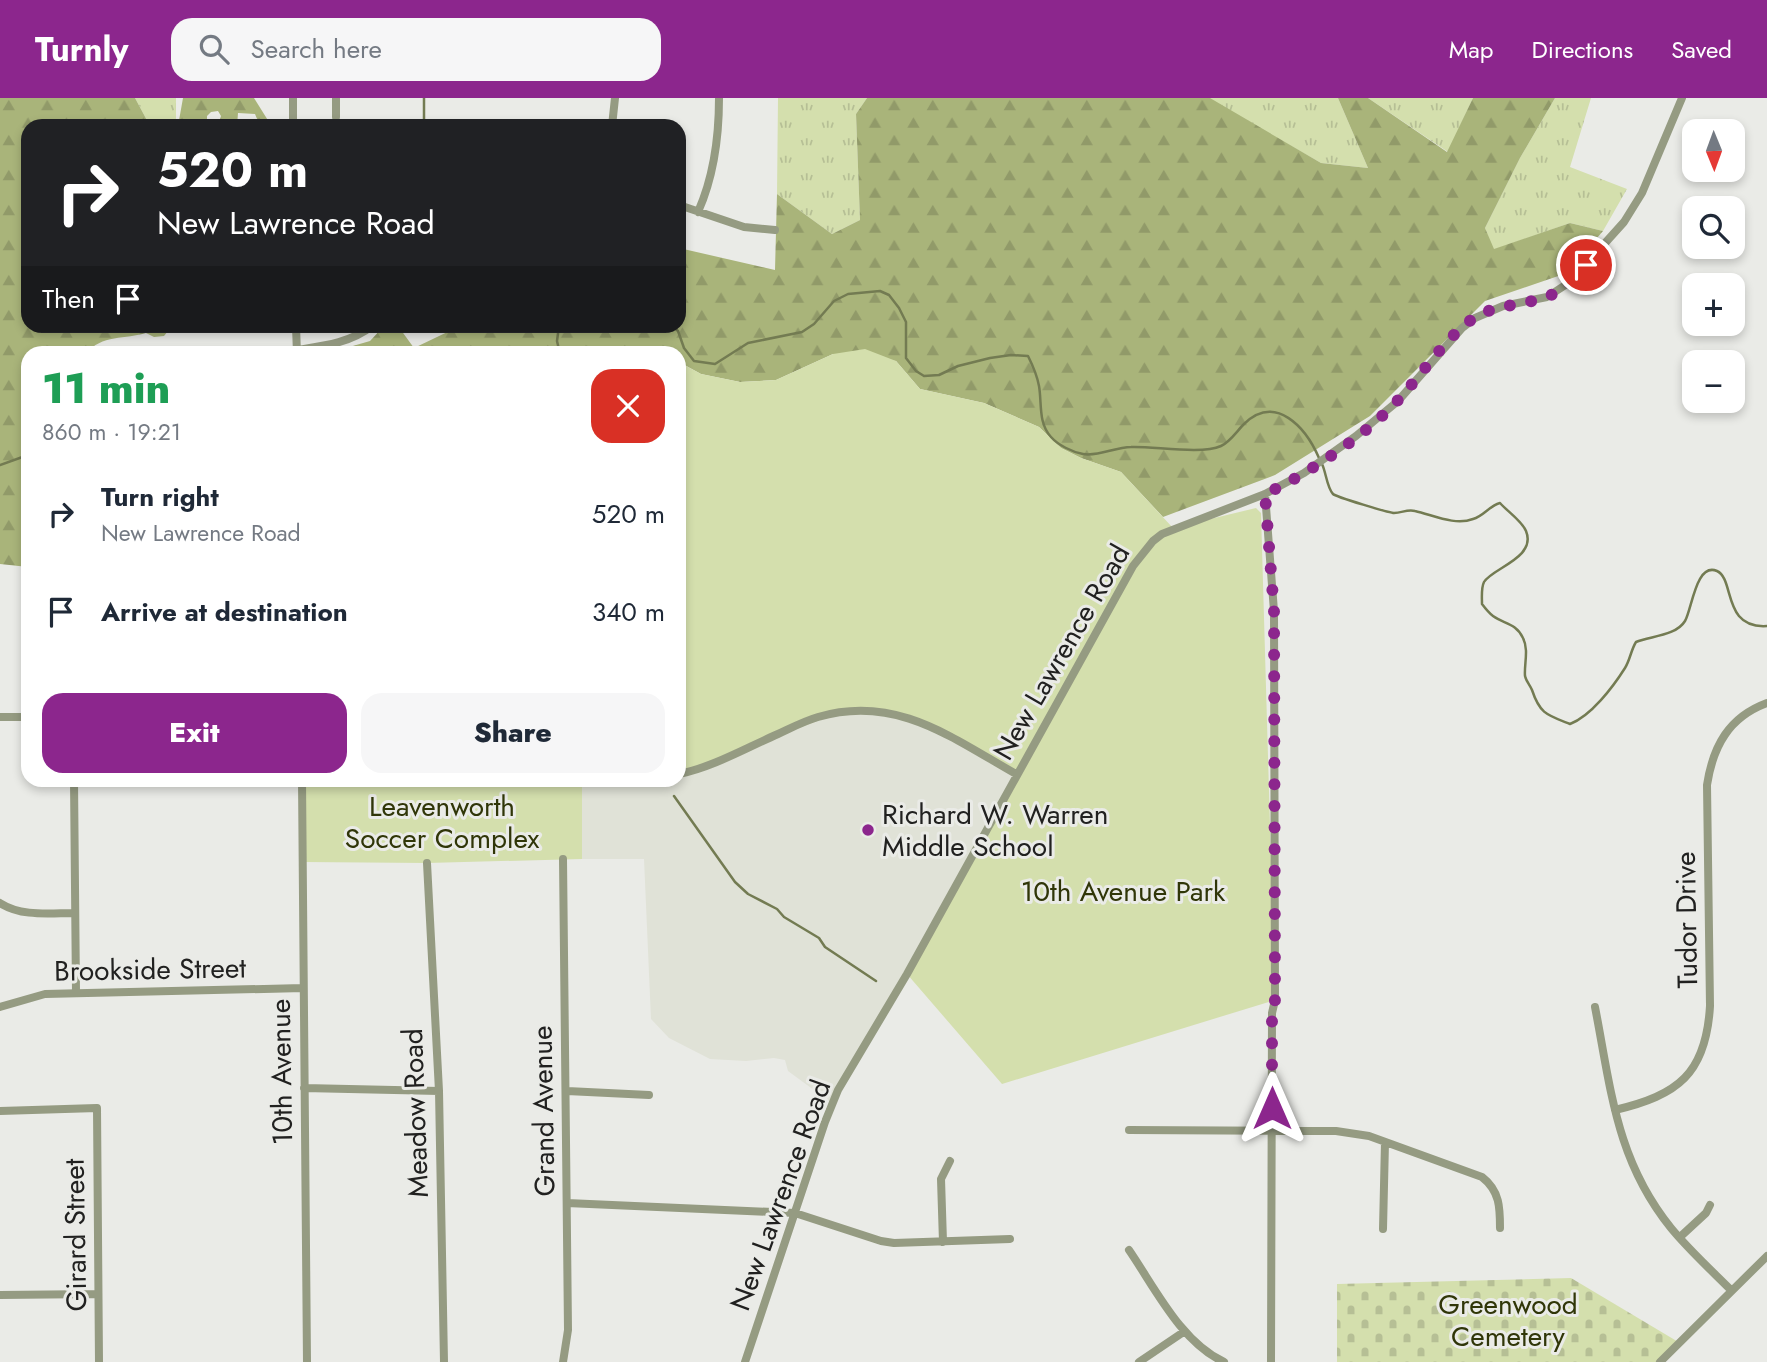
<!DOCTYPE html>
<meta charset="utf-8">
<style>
:root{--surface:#fff;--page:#f6f6f7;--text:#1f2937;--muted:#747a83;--accent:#8c268d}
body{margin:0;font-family:Jost,sans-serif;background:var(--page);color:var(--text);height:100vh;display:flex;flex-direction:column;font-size:26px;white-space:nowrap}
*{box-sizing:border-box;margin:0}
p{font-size:23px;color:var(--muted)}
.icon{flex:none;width:38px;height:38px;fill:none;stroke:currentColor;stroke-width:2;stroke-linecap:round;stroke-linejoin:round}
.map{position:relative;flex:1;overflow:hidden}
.drawer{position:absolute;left:21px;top:248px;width:665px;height:441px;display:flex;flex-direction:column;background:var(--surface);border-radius:21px;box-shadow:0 4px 10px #0003}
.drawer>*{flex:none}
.banner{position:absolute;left:21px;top:21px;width:665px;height:214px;border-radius:21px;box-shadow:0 4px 10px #0003;background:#202124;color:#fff;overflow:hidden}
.needle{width:46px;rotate:179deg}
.fabs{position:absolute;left:1682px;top:21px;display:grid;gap:14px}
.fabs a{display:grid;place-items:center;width:63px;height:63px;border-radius:14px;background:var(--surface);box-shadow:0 4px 10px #0003;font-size:35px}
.pin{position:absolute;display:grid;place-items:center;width:60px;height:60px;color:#fff;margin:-30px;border:4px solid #fff;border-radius:50%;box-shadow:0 2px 7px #0007}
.me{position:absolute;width:77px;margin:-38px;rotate:0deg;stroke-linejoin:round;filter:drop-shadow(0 0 5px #0008)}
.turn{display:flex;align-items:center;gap:24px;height:147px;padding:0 21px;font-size:32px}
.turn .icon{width:91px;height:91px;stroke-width:2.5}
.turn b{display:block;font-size:49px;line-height:60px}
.then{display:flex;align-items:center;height:66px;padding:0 21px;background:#0003;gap:14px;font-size:26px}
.round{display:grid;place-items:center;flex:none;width:74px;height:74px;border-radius:21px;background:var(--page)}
.headline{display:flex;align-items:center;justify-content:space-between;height:119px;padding:0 21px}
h1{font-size:42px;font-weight:800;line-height:52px;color:#1e9e55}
.primary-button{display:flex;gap:14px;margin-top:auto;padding:14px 21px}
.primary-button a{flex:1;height:80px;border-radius:21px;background:var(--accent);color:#fff;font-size:28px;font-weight:800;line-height:80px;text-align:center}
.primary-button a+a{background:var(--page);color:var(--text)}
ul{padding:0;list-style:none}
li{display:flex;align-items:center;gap:21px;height:98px;padding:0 21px}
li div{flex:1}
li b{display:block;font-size:26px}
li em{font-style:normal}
header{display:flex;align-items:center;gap:42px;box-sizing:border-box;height:98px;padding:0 35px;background:var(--accent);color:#fff}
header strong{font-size:33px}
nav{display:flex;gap:38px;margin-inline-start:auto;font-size:24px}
.search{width:490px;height:63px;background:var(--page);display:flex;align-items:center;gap:18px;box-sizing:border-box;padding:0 24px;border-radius:21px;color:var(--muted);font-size:26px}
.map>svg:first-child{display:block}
.built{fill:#e0e2d7}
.grass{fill:url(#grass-tufts)}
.forest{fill:url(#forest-firs)}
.cemetery{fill:url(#cemetery-stones)}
.green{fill:#d4dfad}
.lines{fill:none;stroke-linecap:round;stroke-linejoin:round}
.stream{stroke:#737b52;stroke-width:2.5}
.minor{stroke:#959b82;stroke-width:8}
.route{stroke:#8c268d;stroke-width:12;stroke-dasharray:0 21.6}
.poi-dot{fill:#8c268d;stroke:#eaebe7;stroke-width:2.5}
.labels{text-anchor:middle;stroke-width:6;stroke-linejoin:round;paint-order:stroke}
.street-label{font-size:28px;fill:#212120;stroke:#eaebe7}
.park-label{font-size:28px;fill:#303608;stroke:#eaebe7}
.poi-label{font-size:28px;fill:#212120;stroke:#eaebe7;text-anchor:start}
</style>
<header>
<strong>Turnly</strong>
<div class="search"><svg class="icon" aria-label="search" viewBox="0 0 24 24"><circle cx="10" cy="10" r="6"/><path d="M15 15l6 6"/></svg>Search here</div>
<nav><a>Map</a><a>Directions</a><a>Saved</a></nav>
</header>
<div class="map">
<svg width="1767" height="1264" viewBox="0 0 1767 1264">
<defs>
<pattern id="grass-tufts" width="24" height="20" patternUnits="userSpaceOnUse" patternTransform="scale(1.75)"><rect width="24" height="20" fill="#d4dfad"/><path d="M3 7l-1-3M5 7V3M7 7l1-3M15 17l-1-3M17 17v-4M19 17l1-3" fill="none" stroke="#b6bf95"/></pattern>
<pattern id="forest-firs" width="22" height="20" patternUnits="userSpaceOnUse" patternTransform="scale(1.75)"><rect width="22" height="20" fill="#a9b47a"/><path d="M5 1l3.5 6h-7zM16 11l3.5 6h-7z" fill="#919a69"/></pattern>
<pattern id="cemetery-stones" width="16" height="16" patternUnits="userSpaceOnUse" patternTransform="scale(1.75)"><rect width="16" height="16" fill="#d4dfad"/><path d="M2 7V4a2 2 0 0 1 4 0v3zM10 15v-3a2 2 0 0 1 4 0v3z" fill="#b6bf95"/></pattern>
</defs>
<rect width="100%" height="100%" fill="#eaebe7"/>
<!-- built -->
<path class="built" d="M838 615 906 618 1016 676 833 1006 788 973 785 962 774 960 746 963 710 961 669 940 651 921 644 761H582V683L679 682V676L798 627Z"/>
<!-- grass -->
<path class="grass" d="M135 0H176V28H150Z
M778 0H867L856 16 860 122 832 136 777 96Z
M1207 0H1338L1368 70 1321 65Z
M1368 0H1473L1448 54Z
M1555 0H1591L1570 69 1627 91 1603 133 1570 125 1493 152 1485 130 1520 60Z"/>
<!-- forest -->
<path class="forest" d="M0 0H135L150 28H28V228H172L164 238 154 239 146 235C127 241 100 237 87 255L28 256V469L0 466Z
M183 0H254L269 24V28H260L255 16 238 15 237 28H218L221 18 218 13 211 14 207 18V28H178Z
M867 0H1210L1321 65 1368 70 1338 0H1368L1447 54 1473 0H1555L1520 60 1485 130 1494 151 1570 125 1603 133 1567 175 1485 203 1370 318 1275 377 1163 419 1121 374 1081 360 1061 350 1039 329 984 305 920 291 896 263 833 256 776 282 740 284 701 276 679 264V256H325L370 243 384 228H398L414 250 460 228H679V150L775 172 777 96 832 136 860 122 856 16Z"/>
<!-- cemetery -->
<path class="cemetery" d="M1571 1180 1680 1245 1660 1264H1337V1186Z"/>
<!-- green -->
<path class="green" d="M865 251 896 263 920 291 984 305 1039 329 1061 350 1081 360 1121 374 1173 430 1256 410 1261 415 1275 902 1002 986 907 876 1016 676 906 618 838 615 679 676V264L701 276 740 284 776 282 833 256Z
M302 683H582V761L427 765 303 764Z"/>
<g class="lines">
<!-- stream -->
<path class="stream" d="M424 28V0
M559 228 557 243 560 256
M672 228 678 233 684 250 694 263 715 266 748 245 802 234 814 226 834 203 848 196 880 193 889 197 899 210 906 224V260L916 273 924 278 939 277 958 268 990 260 1011 257 1028 258C1033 268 1037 277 1039 288 1042 305 1038 325 1051 339 1058 347 1072 354 1083 356 1098 359 1115 349 1131 349 1154 348 1201 357 1221 348 1230 344 1237 333 1244 326 1276 295 1306 330 1319 360
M1322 366C1326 374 1327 390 1333 396 1336 399 1390 415 1394 415 1402 415 1407 411 1415 413 1433 417 1455 428 1473 421 1484 418 1489 408 1500 405 1507 413 1522 423 1526 433 1537 460 1492 470 1484 484 1481 490 1482 499 1482 506 1485 510 1489 515 1493 518 1504 526 1516 525 1523 540 1529 552 1524 566 1525 578 1526 583 1530 587 1532 592 1540 616 1547 617 1570 626 1591 618 1613 589 1625 570 1630 562 1631 552 1636 544 1650 538 1676 538 1685 523 1692 511 1696 464 1717 473 1735 481 1722 531 1767 528
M0 367 28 357
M674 698 735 784 748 796 777 811 784 819 819 840 825 849 876 883"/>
<!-- minor -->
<path class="minor" d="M293 0V28
M336 0V19
M612 28 615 0
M679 107 744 129 775 132
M698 114C714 78 719 40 719 0
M296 228 297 256
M297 252C323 248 350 245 372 228
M1265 396 1274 513 1275 902 1272 915 1271 1264
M0 619H28
M679 676C713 669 746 650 778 636 791 630 804 623 818 619 896 596 952 640 1016 676
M74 682 76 895
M302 682 307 1264
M563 761 568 1232 563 1264
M427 765 439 993 444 1264
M0 805C22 819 49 815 75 815
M0 909 45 896 303 890
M1595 909C1611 991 1616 1062 1671 1130 1689 1152 1711 1172 1731 1192
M304 990 439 993
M567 993 649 997
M1615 1012C1678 997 1706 976 1710 908L1707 687C1713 648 1729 619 1767 605
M0 1013 97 1010 99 1264
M1129 1032 1336 1033 1369 1038 1482 1079C1500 1093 1500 1110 1500 1130
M567 1105 795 1115 881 1143 894 1145 1010 1141
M1383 1131 1385 1044
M1680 1139 1706 1115 1710 1107
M943 1144 941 1081 950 1063
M1129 1152C1155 1190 1181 1244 1224 1264
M0 1197 98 1196
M745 1264 825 1024 838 992 907 876 1133 468 1153 443 1162 436 1265 396 1304 375 1356 338 1398 303 1462 230 1475 220 1503 208 1547 199 1570 184 1624 124 1642 95 1682 0
M1139 1264 1185 1233
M1660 1264 1767 1158"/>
</g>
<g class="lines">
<!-- route -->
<path class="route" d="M1272 1010V915L1275 902 1274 513 1265 396C1308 376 1368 336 1400 300 1422 276 1450 234 1477 218 1503 204 1534 208 1559 193 1569 186 1577 176 1586 167"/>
</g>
<!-- markers -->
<circle class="poi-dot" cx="868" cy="732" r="7"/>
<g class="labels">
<!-- street labels -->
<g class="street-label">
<text transform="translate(1061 554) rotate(-60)" y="10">New Lawrence Road</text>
<text transform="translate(1686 822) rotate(-91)" y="10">Tudor Drive</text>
<text transform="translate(150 871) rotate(-1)" y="10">Brookside Street</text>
<text transform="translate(281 974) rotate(-91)" y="10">10th Avenue</text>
<text transform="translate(543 1013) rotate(-91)" y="10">Grand Avenue</text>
<text transform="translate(415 1015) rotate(-92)" y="10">Meadow Road</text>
<text transform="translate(780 1097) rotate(-70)" y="10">New Lawrence Road</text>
<text transform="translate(75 1137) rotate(-91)" y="10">Girard Street</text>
</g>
<!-- park labels -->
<g class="park-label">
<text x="442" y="718">Leavenworth<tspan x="442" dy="32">Soccer Complex</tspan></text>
<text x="1123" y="803">10th Avenue Park</text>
<text x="1508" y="1216">Greenwood<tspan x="1508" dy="32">Cemetery</tspan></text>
</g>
<!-- poi labels -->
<g class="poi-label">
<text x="882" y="726">Richard W. Warren<tspan x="882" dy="32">Middle School</tspan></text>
</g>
</g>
</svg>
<div class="fabs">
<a><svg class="needle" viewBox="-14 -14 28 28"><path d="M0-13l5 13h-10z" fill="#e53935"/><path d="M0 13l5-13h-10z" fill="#747a83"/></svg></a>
<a><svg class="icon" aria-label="search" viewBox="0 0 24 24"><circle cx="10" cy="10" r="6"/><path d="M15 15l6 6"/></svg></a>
<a>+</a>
<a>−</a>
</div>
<div class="pin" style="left:1586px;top:167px;background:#d93025"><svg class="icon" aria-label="arrive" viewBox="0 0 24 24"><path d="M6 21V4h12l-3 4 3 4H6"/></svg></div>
<svg class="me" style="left:1272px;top:1010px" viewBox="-20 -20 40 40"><path d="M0-17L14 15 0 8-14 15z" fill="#8c268d" stroke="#fff" stroke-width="4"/></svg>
<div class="banner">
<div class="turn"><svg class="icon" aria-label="right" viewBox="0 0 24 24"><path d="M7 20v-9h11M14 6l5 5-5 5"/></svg><div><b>520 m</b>New Lawrence Road</div></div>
<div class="then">Then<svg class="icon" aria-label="arrive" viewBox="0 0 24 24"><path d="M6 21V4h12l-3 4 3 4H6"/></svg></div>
</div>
<section class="drawer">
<div class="headline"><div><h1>11 min</h1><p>860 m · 19:21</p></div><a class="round" style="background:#d93025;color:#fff"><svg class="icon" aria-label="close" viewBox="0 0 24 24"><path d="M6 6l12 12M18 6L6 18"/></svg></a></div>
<ul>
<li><svg class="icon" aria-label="right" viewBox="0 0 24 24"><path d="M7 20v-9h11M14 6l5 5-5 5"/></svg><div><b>Turn right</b><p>New Lawrence Road</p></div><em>520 m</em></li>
<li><svg class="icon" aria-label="arrive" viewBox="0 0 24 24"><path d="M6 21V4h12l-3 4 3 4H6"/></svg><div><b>Arrive at destination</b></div><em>340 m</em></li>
</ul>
<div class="primary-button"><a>Exit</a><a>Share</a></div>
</section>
</div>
